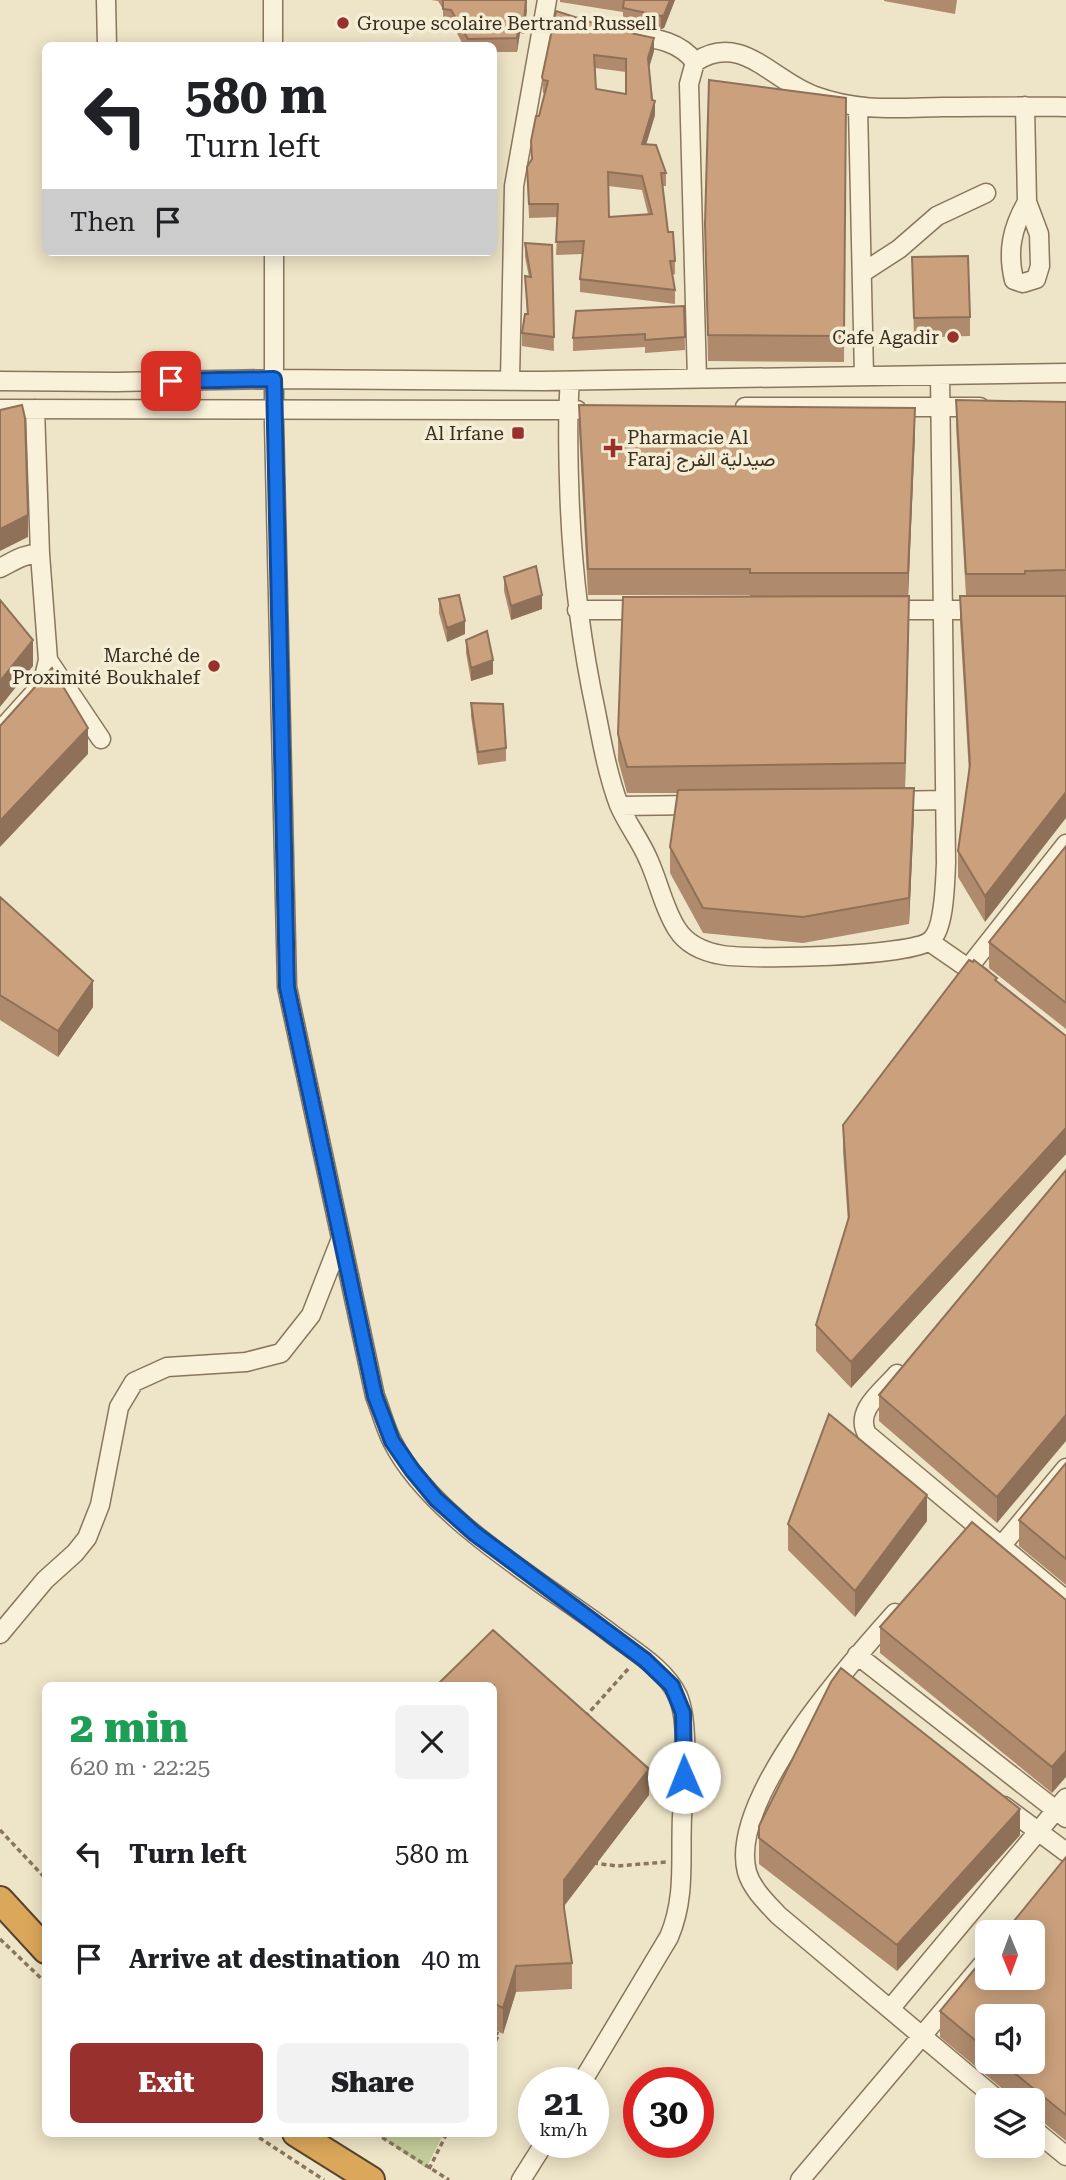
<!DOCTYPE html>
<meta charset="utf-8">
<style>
:root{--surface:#fff;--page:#f2f2f2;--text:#202124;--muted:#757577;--accent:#98302d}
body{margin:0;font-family:"Roboto Serif",Vazirmatn,serif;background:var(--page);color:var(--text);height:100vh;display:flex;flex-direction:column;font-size:26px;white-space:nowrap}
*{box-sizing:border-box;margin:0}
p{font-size:23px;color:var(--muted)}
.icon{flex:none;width:38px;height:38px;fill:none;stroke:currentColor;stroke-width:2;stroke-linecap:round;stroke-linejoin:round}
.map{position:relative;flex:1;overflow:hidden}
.panel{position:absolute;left:42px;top:1682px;width:455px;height:455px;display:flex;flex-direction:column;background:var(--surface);border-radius:10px;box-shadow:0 4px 18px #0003}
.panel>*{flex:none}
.top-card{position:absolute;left:42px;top:42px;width:455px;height:214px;border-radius:10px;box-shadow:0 4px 18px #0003;background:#fff;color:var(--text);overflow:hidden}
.needle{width:46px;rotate:179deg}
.controls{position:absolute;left:975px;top:1920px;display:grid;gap:14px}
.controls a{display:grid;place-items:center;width:70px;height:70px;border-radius:10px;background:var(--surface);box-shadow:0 4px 18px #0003;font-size:35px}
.speed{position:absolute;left:518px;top:2067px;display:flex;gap:14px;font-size:35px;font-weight:700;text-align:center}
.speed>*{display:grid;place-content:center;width:91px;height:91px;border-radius:50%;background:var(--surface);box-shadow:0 4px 18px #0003;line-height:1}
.speed small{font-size:18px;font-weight:400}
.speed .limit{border:10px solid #d22;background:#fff;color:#111}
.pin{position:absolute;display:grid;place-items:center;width:60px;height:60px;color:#fff;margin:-30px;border-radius:14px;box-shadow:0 4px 10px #0006}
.me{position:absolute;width:77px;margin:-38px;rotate:359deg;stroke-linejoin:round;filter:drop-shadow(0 0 5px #0008)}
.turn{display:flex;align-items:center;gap:24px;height:147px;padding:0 28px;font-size:32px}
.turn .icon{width:91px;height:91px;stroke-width:2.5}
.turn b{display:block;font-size:49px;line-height:60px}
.then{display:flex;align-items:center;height:66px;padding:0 28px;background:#0003;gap:14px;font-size:26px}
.round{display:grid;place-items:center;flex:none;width:74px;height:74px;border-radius:10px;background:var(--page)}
.headline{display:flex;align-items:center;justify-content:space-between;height:119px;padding:0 28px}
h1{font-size:42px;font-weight:800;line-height:52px;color:#1e9e55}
.cta{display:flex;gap:14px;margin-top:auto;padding:14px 28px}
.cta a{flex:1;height:80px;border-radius:10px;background:var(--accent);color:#fff;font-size:28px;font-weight:800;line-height:80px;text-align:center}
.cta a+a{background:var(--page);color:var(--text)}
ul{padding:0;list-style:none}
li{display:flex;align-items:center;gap:21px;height:105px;padding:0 28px}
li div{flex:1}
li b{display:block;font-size:26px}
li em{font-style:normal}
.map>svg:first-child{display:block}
.green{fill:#c4cc9a}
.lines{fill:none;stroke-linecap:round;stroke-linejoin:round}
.minor-casing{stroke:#89765c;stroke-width:21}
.highway-casing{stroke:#574430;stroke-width:30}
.path{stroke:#89765c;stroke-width:3.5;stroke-dasharray:5 3.5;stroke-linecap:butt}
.minor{stroke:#f9f1da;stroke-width:18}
.highway{stroke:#dba75a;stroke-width:26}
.wall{fill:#af8a6c;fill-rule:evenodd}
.shaded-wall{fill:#8e7158}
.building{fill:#cba17d;stroke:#8e7158;stroke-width:2;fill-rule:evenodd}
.route-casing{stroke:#114b97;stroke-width:18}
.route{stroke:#1a73e8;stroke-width:12}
.poi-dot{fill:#98302d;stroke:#f5eed6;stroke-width:2.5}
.labels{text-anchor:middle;stroke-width:7;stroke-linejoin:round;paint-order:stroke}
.poi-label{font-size:19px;fill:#3a2d20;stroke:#f5eed6;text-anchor:end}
</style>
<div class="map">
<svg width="1066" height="2180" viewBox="0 0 1066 2180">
<rect width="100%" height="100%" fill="#eee4c7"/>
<!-- green -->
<path class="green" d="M375 2133H444L426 2168Z"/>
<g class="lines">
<!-- minor casing -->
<g class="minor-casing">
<path id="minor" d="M106 0 107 46
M273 0V46
M633 36C657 38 680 42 695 62
M1025 106 1027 202 1039 234 1040 266 1036 279 1023 283 1014 280C1007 251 1012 228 1027 202
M858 108 864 375
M274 252V423L287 987 375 1396C381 1411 385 1427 392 1441 430 1517 541 1581 609 1632 632 1650 665 1668 678 1696 690 1725 684 1785 682 1817 680 1860 686 1897 669 1937L582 2082
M862 273 899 249 937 216 986 193
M697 379 689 84 695 62C742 31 772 81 815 96 859 112 896 108 942 107 984 107 1025 106 1066 107
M510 380 514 186 547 0
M0 381 116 382 274 379 543 381 1066 373
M570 381C567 414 568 447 569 481 571 562 579 633 596 712 602 743 608 776 619 805 627 824 641 841 649 861 659 883 664 909 677 929 687 945 704 952 722 955 750 960 914 957 931 940 945 928 945 881 946 863L940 375
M745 407H980
M0 409 577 410
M0 568C14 561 25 553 40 554
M577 610H643
M885 610H983
M48 660 101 739
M0 731 36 691 44 677 48 660 40 554 35 409
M889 801 944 800
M620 806 697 805
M930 942 982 978
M969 967 1066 844
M897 1374C883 1391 854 1410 867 1434L1066 1600
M1002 1545 1066 1468
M895 1613C850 1663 728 1800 747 1872 752 1889 767 1903 778 1915L998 2100
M0 1634 45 1580 75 1553 87 1538 100 1505 119 1407 134 1382 167 1367 246 1362 281 1353 311 1315 340 1241
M857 1655 1066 1818
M1004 1806 1066 1852
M890 2009 1066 1798
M1032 2128 1066 2156
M521 2180 545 2142
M800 2180 987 1959"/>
</g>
<!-- highway casing -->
<g class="highway-casing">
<path id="highway" d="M0 1900 46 1950
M296 2133 371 2180"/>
</g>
<!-- path -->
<path class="path" d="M585 1717 629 1668
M0 1830 46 1879
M593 1863 617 1866 666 1862
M0 1939 46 1983
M494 2032 499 2034 494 2044
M252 2133 324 2180
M375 2133 449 2180
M429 2169 447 2133"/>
<!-- minor -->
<use href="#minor" class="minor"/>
<!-- highway -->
<use href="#highway" class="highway"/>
</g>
<!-- wall -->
<path class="wall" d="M431 0H527L524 34 520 33 517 52H494V46H464L451 23 443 22V9L438 1Z
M560 0H675L664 28 661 29 623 22V12L560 2Z
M884 0H957L955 14 884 1Z
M556 11 654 51 649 67 655 115 646 145 666 173V186H663L668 232 675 261V274L672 275 675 290V304L580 292V279L583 254 556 255 558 217 529 218 527 167 531 159 545 94 543 93 542 77ZM595 68 626 72V94L596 89ZM608 186 642 190 648 214 609 217Z
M846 98 844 362 708 361 705 224Z
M525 243 552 245 554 351 522 346V333L527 314 525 276 529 277 525 257Z
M912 257 970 317V336L914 338Z
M684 306 685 350 645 353V347L573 351V338Z
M956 400 1066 402V596H1043L985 922 958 877V851L969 773 960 622V596H966L956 426Z
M579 405 915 434 908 596 905 788 914 814 909 924 803 943 703 933 670 873V847L678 793H627L618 760V734L750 597V595H588L579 431Z
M504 577 542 609 511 620 504 591Z
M439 599 465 634 447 642 439 613Z
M466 640 493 674 471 681 466 653Z
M471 703 506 748V761L478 765 471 716Z
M1066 846V1029L989 968V942Z
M0 897 93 1007 58 1057 0 1020Z
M997 981 1066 1036V1154L851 1388 816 1351V1325L848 1222 843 1151V1125Z
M1066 1170 997 1523 879 1421V1395Z
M1066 1463V1585L1019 1546V1520Z
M927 1521 855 1617 788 1550V1524Z
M1066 1600 1052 1793 880 1653V1627Z
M494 1685 649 1795 564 1906V1912L572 1963V1989L516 1992 503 2034 494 2029Z
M759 1826 1020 1835 897 1971 759 1864Z
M1066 1857V2141L1032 2113V2100H1016L940 2037V2011ZM987 2016 1032 2062H987Z"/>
<!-- shaded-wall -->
<path class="shaded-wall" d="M526 0 527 11 524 34V20Z
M670 0H675L664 28 661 29V16Z
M520 20V33L517 52V38Z
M654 38V51L648 71V58Z
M655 101V115L642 158V144Z
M915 408V434L908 599V573Z
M28 515V537L0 551V529Z
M542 595V609L511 620V606Z
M909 596V622L905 789V763Z
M465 621V634L447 642V628Z
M33 640V666L0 707V681Z
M493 660V674L471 681V668Z
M88 728V754L0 847V821Z
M914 788V814L909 924V898Z
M1066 792V818L985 922V896Z
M93 981V1007L58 1057V1031Z
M1066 1128V1154L851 1388V1362Z
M1066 1415V1441L997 1523V1497Z
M927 1495V1521L855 1617V1591Z
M1066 1751V1777L1052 1793V1767Z
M649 1769V1795L564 1906V1934V1880Z
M1020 1809V1835L897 1971V1945Z
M516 1966V1992L503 2034V2008Z"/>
<!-- building -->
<path class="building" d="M443 0H526L524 20H520L517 38 468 39 451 10 443 9Z
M624 0H670L664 15 661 16 623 8Z
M556 11 612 29 654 38 648 58 652 100 655 101 642 144 656 145 666 173H661L668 232H673L675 261H670L675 290 580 279 584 241 556 242 558 204H529L527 167 532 159 531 141 536 116H539L548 81 543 80 542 77ZM594 55 626 59V94L596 89ZM608 172 642 176 652 214 609 217Z
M709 80 846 98 844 336 708 335 705 224Z
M525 243 552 245 554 337 522 333 525 314H528L525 276 531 277Z
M968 256 970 317 914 318 912 257Z
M684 306 685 337 645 340V334L573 338 576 311Z
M956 400 1066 402V570L1025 571V574H966Z
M22 405 25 418 28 515 0 529V410Z
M579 405 915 408 908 573H750V569H588Z
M536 566 542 595 511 606 504 577Z
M459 595 465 621 447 628 439 599Z
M909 596 905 763 627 767 618 734 623 597Z
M960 596H1066V792L985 896 958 851 970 765Z
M0 600 33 640 0 681Z
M487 631 493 660 471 668 466 640Z
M52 668 88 728 0 821V726Z
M471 703 503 704 506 748 478 752Z
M914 788 909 898 803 917 703 908 670 847 678 790Z
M1066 846V1003L989 942Z
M0 897 93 981 58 1031 0 995Z
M969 960 973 962 974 960 997 978 995 980 1066 1036V1128L851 1362 816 1325 849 1217 843 1125Z
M1066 1170V1415L997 1497 879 1395Z
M829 1414 927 1495 855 1591 788 1524Z
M1066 1463V1559L1019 1520Z
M972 1522 1066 1600V1751L1052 1767 880 1627Z
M493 1630 649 1769 564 1880V1908L572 1963 516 1966 503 2008 494 2003V1685H437Z
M841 1668 1020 1809 897 1945 759 1838V1826L831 1682Z
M1066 1857V2115L1001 2062H1032V2016H987V2050L940 2011 987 1954V1978H1032V1932H1005Z"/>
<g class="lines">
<!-- route casing -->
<g class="route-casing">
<path id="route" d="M171 381 274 379 287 987 375 1396 392 1441 412 1470 436 1499 474 1533 645 1660 672 1686 683 1713 684 1777"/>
</g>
<!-- route -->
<use href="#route" class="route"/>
</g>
<!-- markers -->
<g class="poi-dot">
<circle cx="343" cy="23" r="7"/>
<circle cx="953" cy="337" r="7"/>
<rect x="511" y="426" width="14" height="14" rx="3.5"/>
<path d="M609.5 437.5h7v7h7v7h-7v7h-7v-7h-7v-7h7z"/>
<circle cx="214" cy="666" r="7"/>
</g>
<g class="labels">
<!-- poi labels -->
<g class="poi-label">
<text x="357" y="30" text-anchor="start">Groupe scolaire Bertrand Russell</text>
<text x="939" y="344">Cafe Agadir</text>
<text x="504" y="440">Al Irfane</text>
<text x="627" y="444" text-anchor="start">Pharmacie Al<tspan x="627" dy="22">Faraj صيدلية الفرج</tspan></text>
<text x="200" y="662">Marché de<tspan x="200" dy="22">Proximité Boukhalef</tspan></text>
</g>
</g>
</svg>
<div class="controls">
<a><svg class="needle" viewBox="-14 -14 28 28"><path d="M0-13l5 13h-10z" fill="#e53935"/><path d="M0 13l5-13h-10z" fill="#757577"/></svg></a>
<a><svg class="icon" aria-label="sound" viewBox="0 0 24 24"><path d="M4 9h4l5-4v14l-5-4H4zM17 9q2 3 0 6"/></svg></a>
<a><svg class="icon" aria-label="layers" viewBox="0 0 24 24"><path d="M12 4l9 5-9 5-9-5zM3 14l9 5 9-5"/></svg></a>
</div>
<div class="speed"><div>21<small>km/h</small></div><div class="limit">30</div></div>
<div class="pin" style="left:171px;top:381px;background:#d93025"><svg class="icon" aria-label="arrive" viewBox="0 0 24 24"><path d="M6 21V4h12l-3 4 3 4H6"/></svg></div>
<svg class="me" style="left:684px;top:1777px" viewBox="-20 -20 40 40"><circle r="19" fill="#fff"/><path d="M0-13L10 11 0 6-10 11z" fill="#1a73e8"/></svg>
<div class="top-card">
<div class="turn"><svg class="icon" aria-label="left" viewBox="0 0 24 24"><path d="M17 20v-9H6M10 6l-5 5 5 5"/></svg><div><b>580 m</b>Turn left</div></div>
<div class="then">Then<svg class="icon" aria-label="arrive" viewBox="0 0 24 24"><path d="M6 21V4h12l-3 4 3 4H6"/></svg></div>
</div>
<section class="panel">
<div class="headline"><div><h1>2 min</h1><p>620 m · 22:25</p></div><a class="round"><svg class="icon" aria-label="close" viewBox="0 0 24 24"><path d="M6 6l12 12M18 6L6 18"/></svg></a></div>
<ul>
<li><svg class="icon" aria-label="left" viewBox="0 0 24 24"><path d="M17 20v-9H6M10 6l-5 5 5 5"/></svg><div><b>Turn left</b></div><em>580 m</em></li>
<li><svg class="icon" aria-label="arrive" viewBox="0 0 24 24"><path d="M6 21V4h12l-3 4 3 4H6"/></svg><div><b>Arrive at destination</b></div><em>40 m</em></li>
</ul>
<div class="cta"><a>Exit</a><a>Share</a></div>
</section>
</div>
